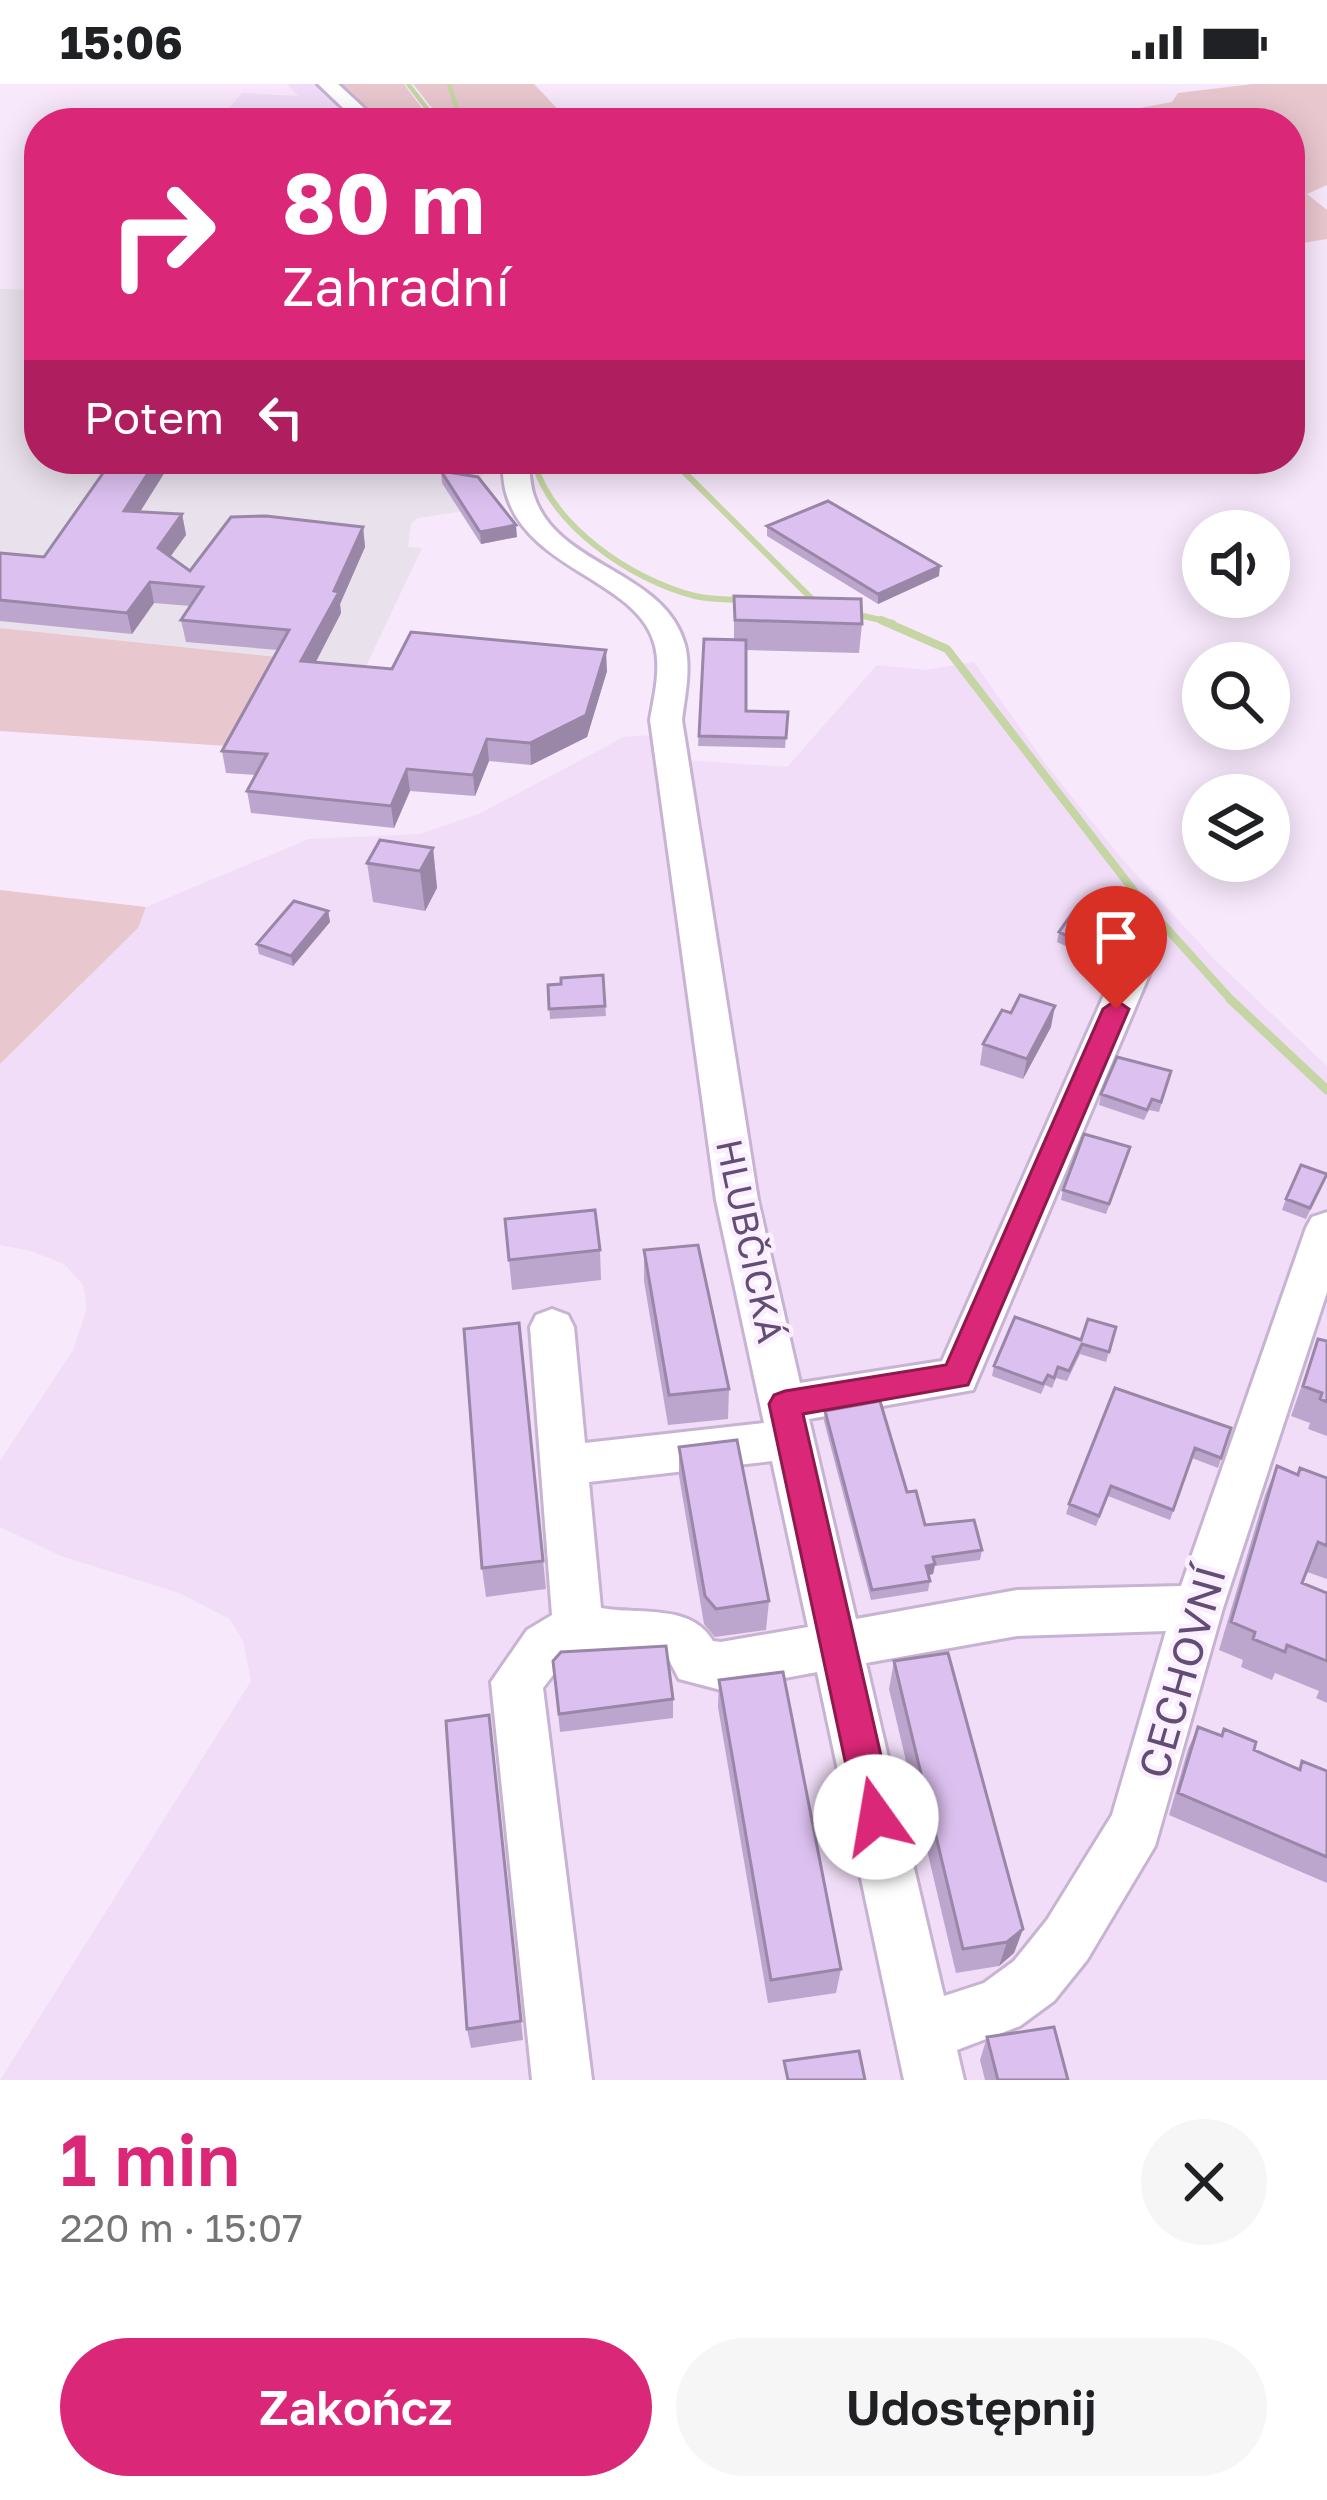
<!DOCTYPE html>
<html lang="pl">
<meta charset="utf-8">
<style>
:root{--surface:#fff;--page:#f6f6f6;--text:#202124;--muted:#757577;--accent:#db2777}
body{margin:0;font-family:"Golos Text",sans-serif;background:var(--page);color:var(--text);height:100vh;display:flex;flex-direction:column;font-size:45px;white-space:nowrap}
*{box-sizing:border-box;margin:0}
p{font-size:39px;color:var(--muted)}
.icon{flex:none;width:66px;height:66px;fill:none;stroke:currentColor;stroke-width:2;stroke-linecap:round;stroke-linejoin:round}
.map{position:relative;height:1996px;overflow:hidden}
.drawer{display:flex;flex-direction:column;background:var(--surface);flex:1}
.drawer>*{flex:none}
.top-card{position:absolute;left:24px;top:24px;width:1281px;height:366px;border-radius:48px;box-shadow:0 6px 30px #0003;background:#db2777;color:#fff;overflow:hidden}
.tools{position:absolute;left:1182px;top:426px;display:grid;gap:24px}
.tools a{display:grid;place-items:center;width:108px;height:108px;border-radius:50%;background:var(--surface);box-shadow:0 6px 30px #0003;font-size:60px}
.pin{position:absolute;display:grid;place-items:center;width:102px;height:102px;color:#fff;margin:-123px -51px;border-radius:50% 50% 50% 0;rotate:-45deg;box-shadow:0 0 12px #0007}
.pin .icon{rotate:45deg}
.me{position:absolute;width:132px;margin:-66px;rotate:347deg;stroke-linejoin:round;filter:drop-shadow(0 0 9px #0008)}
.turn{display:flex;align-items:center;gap:42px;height:252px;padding:0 60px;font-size:54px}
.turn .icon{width:156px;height:156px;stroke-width:2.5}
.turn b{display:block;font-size:84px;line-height:102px}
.then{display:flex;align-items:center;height:114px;padding:0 60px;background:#0003;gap:24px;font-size:45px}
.round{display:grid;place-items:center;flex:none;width:126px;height:126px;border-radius:63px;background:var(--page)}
.overview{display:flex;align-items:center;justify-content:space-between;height:204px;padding:0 60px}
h1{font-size:72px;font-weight:600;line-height:90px;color:var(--accent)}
.primary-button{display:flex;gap:24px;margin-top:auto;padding:24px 60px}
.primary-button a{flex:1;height:138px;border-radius:72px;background:var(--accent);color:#fff;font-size:48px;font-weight:600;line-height:138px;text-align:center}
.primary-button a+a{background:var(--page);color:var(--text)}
.status{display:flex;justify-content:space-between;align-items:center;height:84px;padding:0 60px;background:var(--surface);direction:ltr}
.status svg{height:33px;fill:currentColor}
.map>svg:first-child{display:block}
.residential{fill:#f1ddf8}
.industrial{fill:#e9e1ec}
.green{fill:#e9c7cf}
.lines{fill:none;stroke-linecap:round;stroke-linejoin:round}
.stream-far3{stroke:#c5d6a4;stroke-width:4.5}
.stream-far2{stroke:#c5d6a4;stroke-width:6}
.stream-far1{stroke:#c5d6a4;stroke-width:8}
.stream{stroke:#c5d6a4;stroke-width:9}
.minor-casing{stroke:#c7b3d2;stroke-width:6}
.minor{fill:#fff;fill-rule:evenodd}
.wall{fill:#bda6ce}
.shaded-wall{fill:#9a87a8}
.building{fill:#dcc1f0;stroke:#9a87a8;stroke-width:3}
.route{fill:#db2777;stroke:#8e194d;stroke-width:3}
.labels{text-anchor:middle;stroke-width:9;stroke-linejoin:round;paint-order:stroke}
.street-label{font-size:36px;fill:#624d75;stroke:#fbeefe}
.near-street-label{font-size:42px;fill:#624d75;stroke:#fbeefe}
</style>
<div class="status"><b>15:06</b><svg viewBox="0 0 49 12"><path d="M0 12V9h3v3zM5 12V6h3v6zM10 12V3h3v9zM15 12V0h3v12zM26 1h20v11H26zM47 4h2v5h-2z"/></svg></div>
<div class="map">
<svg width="1327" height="1996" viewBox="0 0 1327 1996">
<rect width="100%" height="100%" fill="#f7e8fb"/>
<!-- residential -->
<path class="residential" d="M287 0H333L373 39H216L242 9 298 12Z
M974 578 1047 682 1123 776 1214 875 1327 982V1996H0L251 1597 243 1557 230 1535 179 1509 61 1472 0 1443V1377L73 1266 87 1224 83 1201 64 1180 31 1167 0 1161V980L138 844 146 823 309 755 420 750 481 729 624 653 682 649 685 676 787 683 877 581 926 586Z"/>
<!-- industrial -->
<path class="industrial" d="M0 205 39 206V375H498L473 402 482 412H495L493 423 417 434 411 440 408 463 422 464 366 582 0 544Z"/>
<!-- green -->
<path class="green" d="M336 0H404L433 39H378Z
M413 0H534L569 37 444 39Z
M1253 0H1327V101L1307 110 1327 126V155L1290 161V39H1060L1172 18 1178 9Z
M0 544 278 573 227 662 0 647Z
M0 806 146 823 138 844 0 980Z"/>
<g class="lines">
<!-- stream-far3 -->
<path class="stream-far3" d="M408 0 438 39
M449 0 460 34 454 39"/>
<!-- stream-far2 -->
<path class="stream-far2" d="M533 375C550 441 631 496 695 512 711 516 727 515 743 516
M671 375 816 519
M855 530 893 539"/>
<!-- stream-far1 -->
<path class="stream-far1" d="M881 536 947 565 1141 816 1233 918"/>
<!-- stream -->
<path class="stream" d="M1230 915 1327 1006"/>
<!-- minor casing -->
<g class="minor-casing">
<path id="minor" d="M318 0H338L380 39H359Z
M502 375H528C530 387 530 401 534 412 558 484 665 486 685 561 691 585 685 612 682 636L758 1116 800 1299 942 1277 1116 884 1121 875H1147L1152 884 973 1306 809 1335 856 1535 1017 1506 1181 1502 1306 1144 1312 1133 1327 1128V1208L1223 1524 1155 1762 1087 1876 1054 1917 1020 1942 957 1966 964 1996H904L817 1588 721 1606 679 1595 669 1576H633L583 1566 563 1578 543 1604 592 1996H532L491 1598 527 1546 552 1531 530 1243 536 1231 552 1225 568 1231 574 1243 585 1359 764 1339 716 1116 650 636C654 612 661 586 655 562 640 497 530 487 507 412 503 401 503 387 502 375ZM772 1377 808 1543 721 1558 713 1557C691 1519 639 1531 601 1524L589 1398ZM1166 1547 1112 1731 1047 1836 1014 1877 984 1899 944 1912 866 1579 1017 1552Z"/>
</g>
<!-- minor -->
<use href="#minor" class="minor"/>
</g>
<!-- wall -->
<path class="wall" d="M173 375 140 428 182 430 186 451 170 473 190 487 363 443 365 463 340 520 341 529 315 579 392 585 607 587 587 653 531 681 489 677 475 712 410 707 394 744 251 729 247 707 256 691 226 689 222 667 278 566 186 558 181 536 190 522 154 519 132 550 0 537V469L44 473Z
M441 387 517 453 481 460 442 399Z
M767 442 939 492 878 520 767 452Z
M734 512 862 540 859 569 746 566V627L788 628 785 664 698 662 704 555 734 556Z
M433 764 437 804 425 827 373 818 367 779Z
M328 827 330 838 293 882 259 870 257 860Z
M1059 848H1124L1103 879 1057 858Z
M603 891 606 932 550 935 548 901 561 900Z
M1051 943 1023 995 980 981 983 960Z
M1171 987 1159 1028 1149 1026 1144 1036 1099 1021 1101 1010Z
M1127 1074 1106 1130 1061 1116 1063 1106Z
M1327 1090 1306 1135 1282 1126 1286 1115Z
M505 1135 600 1166 601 1196 512 1206Z
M644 1166 729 1305 728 1335 668 1341 644 1197Z
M519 1239 546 1505 486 1513 482 1484Z
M1116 1243 1106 1278 1080 1270 1067 1297 1056 1294 1052 1304 1045 1301 1041 1310 992 1292 994 1282Z
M1318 1255 1327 1257V1352L1308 1345 1310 1339 1291 1332Z
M825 1327 907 1408 925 1441 982 1466 980 1476 935 1482 933 1490 928 1491 930 1497 928 1507 871 1516 824 1337Z
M1231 1344 1218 1384 1192 1374 1170 1436 1108 1412 1096 1442 1066 1430 1069 1420Z
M679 1363 769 1517 766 1546 715 1553 704 1540 679 1392Z
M1277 1382 1298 1390 1327 1394V1495L1307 1488 1302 1499 1327 1509V1619L1316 1614 1319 1607 1275 1589 1272 1596 1241 1583 1243 1576 1219 1566 1265 1411Z
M553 1577 673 1615V1634L560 1648Z
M894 1577 1023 1845 1014 1869 999 1882 956 1889 889 1605Z
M719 1596 841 1885 836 1909 768 1919 718 1623Z
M1198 1643 1221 1652 1224 1645 1254 1666 1298 1685 1302 1677 1327 1687V1799L1169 1731 1188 1665Z
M492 1653 523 1956 471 1964 467 1945Z
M987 1953 1068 1996H985L980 1976Z"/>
<!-- shaded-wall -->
<path class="shaded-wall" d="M157 375H173L128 447 124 427Z
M182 430 186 451 162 484 158 464Z
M516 441 517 453 481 460 480 448Z
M363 443 365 463 340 520 341 529 305 599 301 577Z
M940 482 939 492 878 520V510Z
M150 498 154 519 132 550 127 529Z
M606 566 607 587 587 653 531 681 530 659Z
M487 655 489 677 475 712 473 691Z
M407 685 410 707 394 744 391 722Z
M433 764 437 804 425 827 420 787Z
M328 827 330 838 293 882 291 872Z
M1126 838 1124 848 1103 879 1105 869Z
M1055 922 1051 943 1023 995 1027 975Z
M935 1480 933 1490 924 1492 926 1482Z
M1023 1845 1014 1869 999 1882 1007 1858Z"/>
<!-- building -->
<path class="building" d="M113 375H157L124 427 182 430 158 464 190 487 231 433 266 432 363 443 334 507 339 508 301 577 392 585 411 548 606 566 586 631 530 659 487 655 473 691 407 685 391 722 247 707 267 670 222 667 289 546 181 536 203 503 150 498 127 529 0 516V469L44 473Z
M441 387 478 393 516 441 480 448Z
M828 417 940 482 878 510 767 442Z
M734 512 861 515 862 540 735 536Z
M704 555 746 556V627L788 628 786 654 699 652Z
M380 756 433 764 420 787 367 779Z
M294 817 328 827 291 872 257 860Z
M1078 821 1126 838 1105 869 1059 848Z
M603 891 605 922 549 925 548 901 561 900V894Z
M1020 911 1055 922 1027 975 983 960 1002 926 1011 929Z
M1117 973 1171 987 1161 1018 1152 1015 1147 1026 1101 1010Z
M1084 1050 1130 1063 1109 1120 1063 1106Z
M1301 1081 1327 1090 1310 1124 1286 1115Z
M595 1126 600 1166 509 1176 505 1135Z
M698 1161 729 1305 669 1311 644 1166Z
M1015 1233 1081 1256 1088 1235 1116 1243 1109 1268 1082 1260 1069 1287 1058 1283 1054 1294 1048 1291 1043 1300 994 1282Z
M519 1239 543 1477 482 1484 464 1245Z
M1318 1255 1327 1257V1318L1320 1315 1322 1309 1303 1302Z
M1115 1304 1231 1344 1221 1374 1195 1364 1173 1426 1111 1402 1099 1432 1069 1420Z
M880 1317 907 1408 916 1407 925 1441 974 1436 982 1466 933 1473 935 1480 926 1482 930 1497 872 1506 825 1327Z
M737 1356 769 1517 716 1525 705 1512 679 1363Z
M1277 1382 1298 1391 1300 1384 1327 1394V1462L1318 1458 1302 1499 1327 1509V1577L1287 1561 1285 1568 1253 1555 1255 1548 1231 1538Z
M666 1562 673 1615 559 1630 553 1577 561 1568Z
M948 1569 1023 1845 1007 1858 963 1865 894 1577Z
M783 1588 841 1885 771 1896 719 1596Z
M489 1631 521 1937 467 1945 446 1637Z
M1198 1643 1222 1652 1224 1645 1256 1658 1254 1666 1300 1686 1302 1677 1327 1687V1773L1178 1709Z
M1054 1943 1068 1996H998L987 1953Z
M859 1967 865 1996H788L784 1977Z"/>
<!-- route -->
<path class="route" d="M1116 916 1129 925 968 1301 803 1330 895 1733 889 1746 876 1752 862 1746 857 1733 769 1320 774 1311 785 1307 946 1281 1103 925Z"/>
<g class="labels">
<!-- street labels -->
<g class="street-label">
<text transform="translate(750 1157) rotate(78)" y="13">HLUBČICKÁ</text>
</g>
<!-- near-street labels -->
<g class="near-street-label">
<text transform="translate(1182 1588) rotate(-74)" y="15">CECHOVNÍ</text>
</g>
</g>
</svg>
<div class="tools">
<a><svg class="icon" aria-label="sound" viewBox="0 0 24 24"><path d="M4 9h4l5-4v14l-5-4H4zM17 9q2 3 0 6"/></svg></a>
<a><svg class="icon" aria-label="search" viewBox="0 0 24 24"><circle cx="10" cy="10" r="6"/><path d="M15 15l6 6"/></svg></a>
<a><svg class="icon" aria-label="layers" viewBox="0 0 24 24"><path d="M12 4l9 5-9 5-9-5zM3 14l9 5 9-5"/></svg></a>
</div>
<div class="pin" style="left:1116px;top:925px;background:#d93025"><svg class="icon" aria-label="arrive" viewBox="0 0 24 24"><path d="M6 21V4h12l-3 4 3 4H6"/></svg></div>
<svg class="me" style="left:876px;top:1733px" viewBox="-20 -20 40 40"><circle r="19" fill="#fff"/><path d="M0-13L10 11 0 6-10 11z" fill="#db2777"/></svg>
<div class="top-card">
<div class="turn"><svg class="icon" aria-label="right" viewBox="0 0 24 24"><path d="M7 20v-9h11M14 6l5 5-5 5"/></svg><div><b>80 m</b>Zahradní</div></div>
<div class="then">Potem<svg class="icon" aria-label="left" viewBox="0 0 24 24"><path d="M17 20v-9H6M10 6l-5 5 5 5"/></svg></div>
</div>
</div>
<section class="drawer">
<div class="overview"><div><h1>1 min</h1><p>220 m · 15:07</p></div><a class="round"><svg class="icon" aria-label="close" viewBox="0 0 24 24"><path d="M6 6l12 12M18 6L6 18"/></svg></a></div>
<div class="primary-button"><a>Zakończ</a><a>Udostępnij</a></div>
</section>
